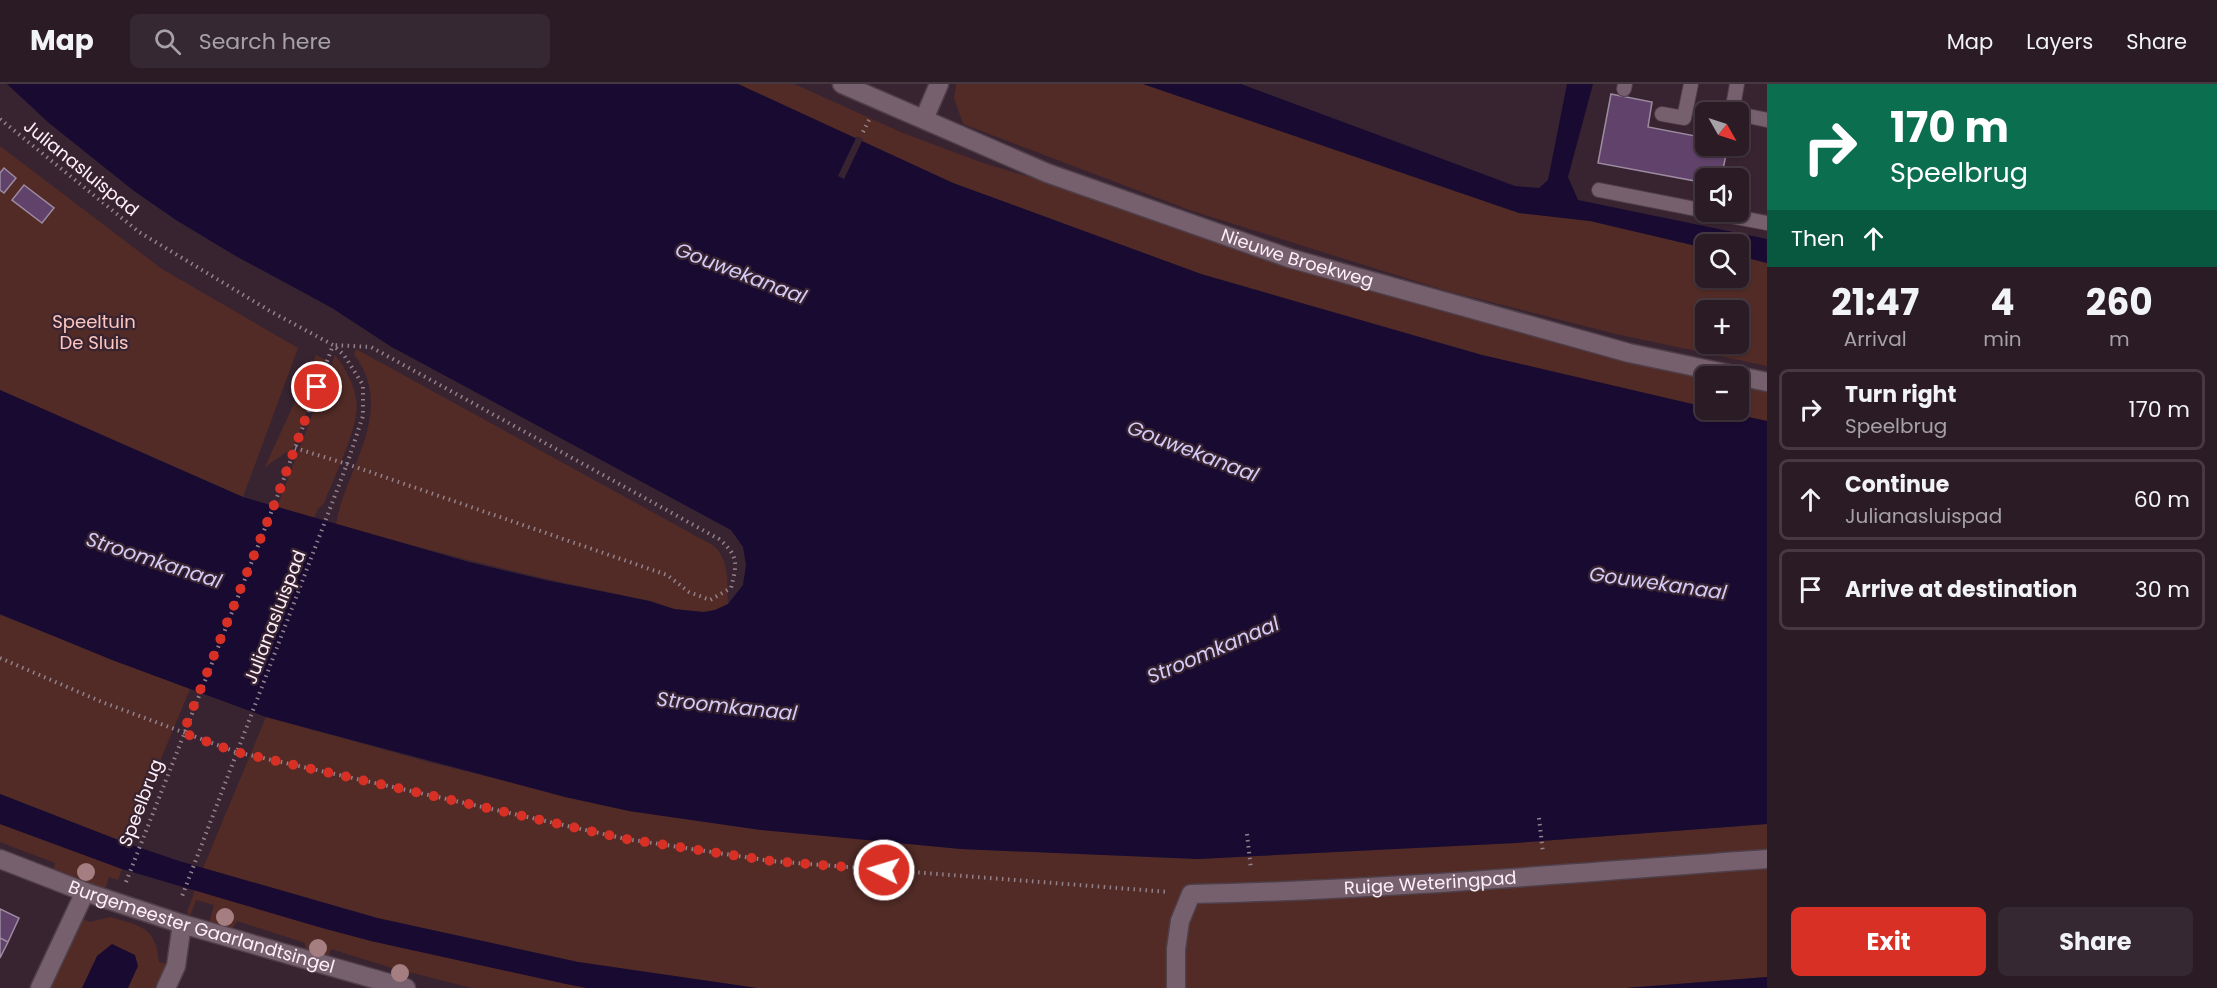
<!DOCTYPE html>
<meta charset="utf-8">
<style>
:root{--surface:#2a1b25;--page:#362832;--text:#f1f3f6;--muted:#a5a1a7;--line:#463942;--accent:#d93025}
body{margin:0;font-family:Poppins,sans-serif;background:var(--page);color:var(--text);height:100vh;display:flex;flex-direction:column;font-size:22px;white-space:nowrap}
*{box-sizing:border-box;margin:0}
p{font-size:20px;color:var(--muted)}
.icon{flex:none;width:33px;height:33px;fill:none;stroke:currentColor;stroke-width:2;stroke-linecap:round;stroke-linejoin:round}
.map{position:relative;flex:1;overflow:hidden}
.details{display:flex;flex-direction:column;background:var(--surface);width:450px}
.details>*{flex:none}
.hud{background:#0b6e4f;color:#fff;overflow:hidden}
.needle{width:39px;rotate:129deg}
.tools{position:absolute;left:1695px;top:18px;display:grid;gap:12px}
.tools a{display:grid;place-items:center;width:54px;height:54px;border-radius:9px;background:var(--surface);box-shadow:0 2px 4px #0004,0 0 0 2px var(--line);font-size:30px}
.pin{position:absolute;display:grid;place-items:center;width:51px;height:51px;color:#fff;margin:-26px;border:3px solid #fff;border-radius:50%;box-shadow:0 2px 6px #0007}
.me{position:absolute;width:66px;margin:-33px;rotate:275deg;stroke-linejoin:round;filter:drop-shadow(0 0 4px #0008)}
.turn{display:flex;align-items:center;gap:21px;height:126px;padding:0 24px;font-size:27px}
.turn .icon{width:78px;height:78px;stroke-width:2.5}
.turn b{display:block;font-size:42px;line-height:51px}
.then{display:flex;align-items:center;height:57px;padding:0 24px;background:#0003;gap:12px;font-size:22px}
.eta{display:flex;justify-content:space-evenly;align-items:center;height:102px;text-align:center}
.eta b{font-size:36px;font-weight:700;line-height:42px}
.cta{display:flex;gap:12px;margin-top:auto;padding:12px 24px}
.cta a{flex:1;height:69px;border-radius:9px;background:var(--accent);color:#fff;font-size:24px;font-weight:700;line-height:69px;text-align:center}
.cta a+a{background:var(--page);color:var(--text)}
ul{padding:0;list-style:none}
li{display:flex;align-items:center;gap:18px;height:81px;margin:0 12px 9px;padding:0 12px;border:3px solid var(--line);border-radius:9px}
li div{flex:1}
li b{display:block;font-size:22px}
li em{font-style:normal}
header{display:flex;align-items:center;gap:36px;box-sizing:border-box;height:84px;padding:0 30px;background:var(--surface);border-bottom:2px solid var(--line)}
header strong{font-size:28px}
nav{display:flex;gap:33px;margin-inline-start:auto;font-size:21px}
.search{width:420px;height:54px;background:var(--page);display:flex;align-items:center;gap:15px;box-sizing:border-box;padding:0 21px;border-radius:9px;color:var(--muted);font-size:22px}
main{display:flex;flex:1;min-height:0}
.map>svg:first-child{display:block}
.green{fill:#522b26;fill-rule:evenodd}
.water{fill:#180a31}
.pier{fill:#382431}
.building{fill:#60426a;stroke:#9c8ba1;stroke-width:1.5}
.lines{fill:none;stroke-linecap:round;stroke-linejoin:round}
.service-casing{stroke:#4f3f49;stroke-width:16}
.minor-casing{stroke:#4f3f49;stroke-width:21}
.path{stroke:#93818c;stroke-width:4;stroke-dasharray:1.5 4.5;stroke-linecap:butt}
.service{stroke:#77606e;stroke-width:14}
.minor{stroke:#77606e;stroke-width:18}
.tree{fill:#a47e80}
.route{stroke:#d93025;stroke-width:10;stroke-dasharray:0 18}
.labels{text-anchor:middle;stroke-width:4.5;stroke-linejoin:round;paint-order:stroke}
.street-label{font-size:18px;fill:#fdeff8;stroke:#382431}
.park-label{font-size:18px;fill:#fdc7c0;stroke:#382431}
.water-label{font-size:20px;font-style:italic;fill:#d4cbf8;stroke:#382431}
</style>
<header>
<strong>Map</strong>
<div class="search"><svg class="icon" aria-label="search" viewBox="0 0 24 24"><circle cx="10" cy="10" r="6"/><path d="M15 15l6 6"/></svg>Search here</div>
<nav><a>Map</a><a>Layers</a><a>Share</a></nav>
</header>
<main>
<div class="map">
<svg width="1767" height="904" viewBox="0 0 1767 904">
<rect width="100%" height="100%" fill="#382431"/>
<!-- green -->
<path class="green" d="M738 0H794L903 49 983 79 1056 101 1354 202 1706 292 1705 323 1482 271 1201 190 953 99Z
M956 0H1143L1519 129 1590 137 1705 164 1706 194H1738L1739 172 1767 179V282L1616 250 1447 207 1192 127 963 40 954 14ZM1706 226H1738V260H1706Z
M0 62 162 185 298 264 243 413 0 306Z
M356 265 714 462C730 477 727 499 728 520 720 524 712 528 702 528 675 528 648 517 622 511 525 492 431 467 336 440 346 382 397 328 354 270Z
M316 271 326 276 293 364 265 383Z
M335 271C347 287 360 309 356 331 352 356 334 394 324 419L318 425 314 434 277 423Z
M1739 296 1767 302V337L1715 326H1738Z
M0 531 190 605 126 759 0 710Z
M266 633 432 679 629 727 761 746 961 765 1198 775 1515 759 1767 740V893L1626 904H757L578 878 378 834 203 784Z
M0 740 122 785 118 796 109 793 105 805 53 788 55 779 0 758Z
M195 806 371 857 587 904H472L409 888 403 897 392 894V884L331 865 328 874 306 868 305 859 237 837 232 845 209 839 214 821 196 816 190 832 187 828Z
M110 833C140 842 156 842 159 878L167 880 156 904H48L81 835 90 838Z"/>
<!-- water -->
<path class="water" d="M7 0H738L953 99 1201 190 1482 271 1705 323 1706 326H1715L1767 337V740L1515 759 1198 775 961 765 761 746 629 727 565 713 266 633 112 576 0 530V306L243 413 469 478 545 496 650 517 674 525 704 528 715 526 728 520 743 501 746 481 743 463 731 446 390 262 332 224 234 171 176 136 134 107 49 39Z
M1143 0H1241L1515 102 1539 104 1548 96 1567 0H1593L1568 93 1578 116 1767 155V179L1739 172 1738 160H1706L1705 164 1590 137 1519 129Z
M0 710 126 759 179 777 377 834 578 878 757 904H587L566 900 371 857 322 844 122 785 0 740Z
M112 860 135 871 138 882 128 904H82L97 872Z
M1767 893V904H1626Z"/>
<!-- pier -->
<path class="pier" d="M857 52 863 55 844 95 838 92Z"/>
<!-- building -->
<path class="building" d="M1611 10 1652 18 1648 43 1706 54V62H1728L1721 94H1706V99L1598 79Z
M4 84 16 94 4 109 0 106V89Z
M24 101 54 124 42 139 12 116Z
M0 825 19 834 8 858 0 854Z
M0 854 8 858 0 874Z"/>
<g class="lines">
<!-- service casing -->
<g class="service-casing">
<path id="service" d="M1624 5 1625 0
M1732 28 1737 0
M1662 30 1684 34 1691 0
M1738 30 1767 36
M1599 106 1706 127
M1709 128 1767 139"/>
</g>
<!-- minor casing -->
<g class="minor-casing">
<g id="minor">
<path id="s1" d="M842 0 1047 89 1289 174 1629 269 1767 298"/>
<path d="M924 35 939 0"/>
<path id="s2" d="M0 775 85 808 182 840 406 904"/>
<path d="M40 904 85 808"/>
<path d="M166 904 176 882 182 840"/>
<path id="s3" d="M1176 904V865L1180 837 1191 810C1383 806 1575 789 1767 775"/>
</g>
</g>
<!-- path -->
<path class="path" d="M0 35 139 148 270 227 333 261 344 271 363 301V332L347 380 181 815
M863 48 869 36
M295 364 347 380 667 491 689 508 710 516 731 504C737 480 739 472 719 455L371 263 333 261
M0 574 102 618 236 668 626 755 771 777 1169 808
M1539 734 1543 769
M1247 750 1251 785
M126 798 276 416 333 261"/>
<!-- service -->
<use href="#service" class="service"/>
<!-- minor -->
<use href="#minor" class="minor"/>
</g>
<!-- trees -->
<g class="tree">
<circle cx="86" cy="788" r="9"/>
<circle cx="225" cy="833" r="9"/>
<circle cx="318" cy="864" r="9"/>
<circle cx="400" cy="889" r="9"/>
</g>
<g class="lines">
<!-- route -->
<path class="route" d="M317 303 276 416 183 649 236 668 626 755 771 777 884 786"/>
</g>
<g class="labels">
<!-- street labels -->
<g class="street-label">
<text transform="translate(81 84) rotate(39)" y="6">Julianasluispad</text>
<text dy="6" stroke="none"><textPath href="#s1" startOffset="488">Nieuwe Broekweg</textPath></text>
<text transform="translate(275 533) rotate(-69)" y="6">Julianasluispad</text>
<text transform="translate(141 719) rotate(-69)" y="6">Speelbrug</text>
<text dy="6" stroke="none"><textPath href="#s3" startOffset="336">Ruige Weteringpad</textPath></text>
<text dy="6" stroke="none"><textPath href="#s2" startOffset="213">Burgemeester Gaarlandtsingel</textPath></text>
</g>
<!-- park labels -->
<g class="park-label">
<text x="94" y="244">Speeltuin<tspan x="94" dy="21">De Sluis</tspan></text>
</g>
<!-- water labels -->
<g class="water-label">
<text transform="translate(741 189) rotate(21)" y="7">Gouwekanaal</text>
<text transform="translate(1193 367) rotate(21)" y="7">Gouwekanaal</text>
<text transform="translate(154 476) rotate(18)" y="7">Stroomkanaal</text>
<text transform="translate(1658 499) rotate(8)" y="7">Gouwekanaal</text>
<text transform="translate(1213 566) rotate(-23)" y="7">Stroomkanaal</text>
<text transform="translate(727 622) rotate(6)" y="7">Stroomkanaal</text>
</g>
</g>
</svg>
<div class="tools">
<a><svg class="needle" viewBox="-14 -14 28 28"><path d="M0-13l5 13h-10z" fill="#e53935"/><path d="M0 13l5-13h-10z" fill="#a5a1a7"/></svg></a>
<a><svg class="icon" aria-label="sound" viewBox="0 0 24 24"><path d="M4 9h4l5-4v14l-5-4H4zM17 9q2 3 0 6"/></svg></a>
<a><svg class="icon" aria-label="search" viewBox="0 0 24 24"><circle cx="10" cy="10" r="6"/><path d="M15 15l6 6"/></svg></a>
<a>+</a>
<a>−</a>
</div>
<div class="pin" style="left:317px;top:303px;background:#d93025"><svg class="icon" aria-label="arrive" viewBox="0 0 24 24"><path d="M6 21V4h12l-3 4 3 4H6"/></svg></div>
<svg class="me" style="left:884px;top:786px" viewBox="-20 -20 40 40"><circle r="17" fill="#d93025" stroke="#fff" stroke-width="3"/><path d="M0-11L8 9 0 5-8 9z" fill="#fff"/></svg>
</div>
<section class="details">
<div class="hud">
<div class="turn"><svg class="icon" aria-label="right" viewBox="0 0 24 24"><path d="M7 20v-9h11M14 6l5 5-5 5"/></svg><div><b>170 m</b>Speelbrug</div></div>
<div class="then">Then<svg class="icon" aria-label="ahead" viewBox="0 0 24 24"><path d="M12 20V5M6 11l6-6 6 6"/></svg></div>
</div>
<div class="eta">
<div><b>21:47</b><p>Arrival</p></div>
<div><b>4</b><p>min</p></div>
<div><b>260</b><p>m</p></div>
</div>
<ul>
<li><svg class="icon" aria-label="right" viewBox="0 0 24 24"><path d="M7 20v-9h11M14 6l5 5-5 5"/></svg><div><b>Turn right</b><p>Speelbrug</p></div><em>170 m</em></li>
<li><svg class="icon" aria-label="ahead" viewBox="0 0 24 24"><path d="M12 20V5M6 11l6-6 6 6"/></svg><div><b>Continue</b><p>Julianasluispad</p></div><em>60 m</em></li>
<li><svg class="icon" aria-label="arrive" viewBox="0 0 24 24"><path d="M6 21V4h12l-3 4 3 4H6"/></svg><div><b>Arrive at destination</b></div><em>30 m</em></li>
</ul>
<div class="cta"><a>Exit</a><a>Share</a></div>
</section>
</main>
